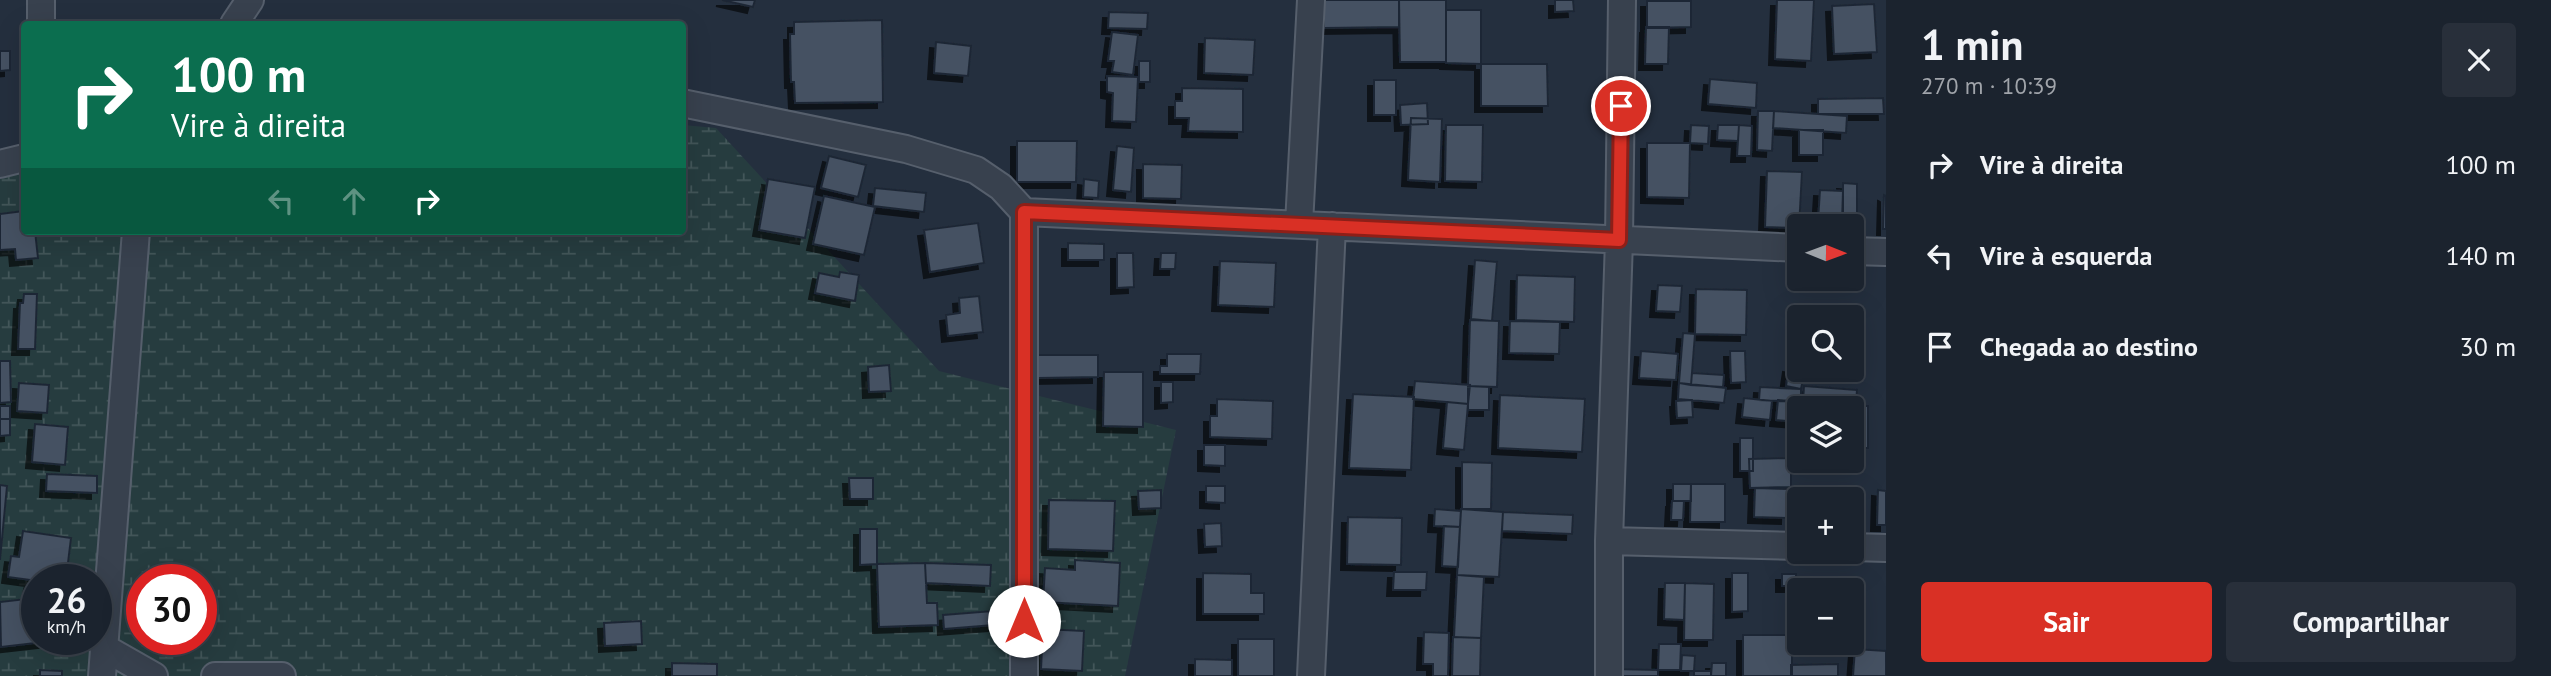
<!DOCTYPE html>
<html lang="pt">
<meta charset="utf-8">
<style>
:root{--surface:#1b232e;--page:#282f3a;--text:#f1f3f6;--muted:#a0a4aa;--line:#39404a;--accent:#d93025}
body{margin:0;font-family:"PT Sans",sans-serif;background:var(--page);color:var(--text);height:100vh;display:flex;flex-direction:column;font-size:26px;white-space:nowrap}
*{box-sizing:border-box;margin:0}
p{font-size:23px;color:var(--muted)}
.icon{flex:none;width:38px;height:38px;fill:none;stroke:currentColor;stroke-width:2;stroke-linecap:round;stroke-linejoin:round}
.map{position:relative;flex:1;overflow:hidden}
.sheet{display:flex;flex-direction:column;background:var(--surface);width:665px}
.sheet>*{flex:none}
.banner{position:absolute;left:21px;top:21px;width:665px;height:214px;border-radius:7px;box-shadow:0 7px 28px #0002,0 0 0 2px var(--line);background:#0b6e4f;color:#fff;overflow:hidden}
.needle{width:46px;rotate:91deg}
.controls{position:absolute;left:1787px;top:214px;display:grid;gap:14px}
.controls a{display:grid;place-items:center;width:77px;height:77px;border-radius:7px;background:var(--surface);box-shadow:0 7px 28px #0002,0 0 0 2px var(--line);font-size:35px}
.speed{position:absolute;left:21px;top:564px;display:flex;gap:14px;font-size:35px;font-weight:700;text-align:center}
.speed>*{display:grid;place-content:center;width:91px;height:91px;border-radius:50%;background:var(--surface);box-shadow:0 7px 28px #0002,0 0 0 2px var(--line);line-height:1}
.speed small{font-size:18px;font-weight:400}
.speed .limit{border:10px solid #d22;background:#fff;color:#111}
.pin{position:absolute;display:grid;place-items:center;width:60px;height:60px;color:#fff;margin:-30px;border:4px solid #fff;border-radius:50%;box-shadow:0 2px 7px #0007}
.me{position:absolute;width:77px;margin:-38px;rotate:0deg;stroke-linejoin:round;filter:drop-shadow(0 0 5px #0008)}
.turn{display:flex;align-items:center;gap:24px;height:147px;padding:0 35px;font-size:32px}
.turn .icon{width:91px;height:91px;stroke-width:2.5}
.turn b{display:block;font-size:49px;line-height:60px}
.lanes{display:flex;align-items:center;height:66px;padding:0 35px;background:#0003;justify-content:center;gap:35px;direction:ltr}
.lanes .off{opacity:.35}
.round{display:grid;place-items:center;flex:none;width:74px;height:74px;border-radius:7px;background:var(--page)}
.overview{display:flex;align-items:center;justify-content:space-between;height:119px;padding:0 35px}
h1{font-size:42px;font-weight:800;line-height:52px}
.primary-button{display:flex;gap:14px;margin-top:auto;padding:14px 35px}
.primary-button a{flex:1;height:80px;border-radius:7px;background:var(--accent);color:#fff;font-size:28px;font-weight:800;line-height:80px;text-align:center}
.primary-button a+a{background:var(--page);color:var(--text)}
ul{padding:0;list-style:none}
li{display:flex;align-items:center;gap:21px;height:91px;padding:0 35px}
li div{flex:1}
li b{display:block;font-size:26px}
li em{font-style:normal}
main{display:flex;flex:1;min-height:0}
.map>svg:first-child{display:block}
.wetland{fill:url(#wetland-marsh);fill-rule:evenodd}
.building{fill:#455162;stroke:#1f2835;stroke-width:2;filter:url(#shadow)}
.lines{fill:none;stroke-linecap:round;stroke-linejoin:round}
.minor-casing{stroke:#565f6c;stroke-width:30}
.minor{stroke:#38414e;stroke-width:26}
.route-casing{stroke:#8d1f18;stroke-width:18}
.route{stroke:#d93025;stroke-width:12}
</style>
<main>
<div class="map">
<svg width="1886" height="676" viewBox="0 0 1886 676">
<defs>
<pattern id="wetland-marsh" width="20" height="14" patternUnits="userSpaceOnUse" patternTransform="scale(1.75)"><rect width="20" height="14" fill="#263c3f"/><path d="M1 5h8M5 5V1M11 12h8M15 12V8" fill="none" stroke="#435659"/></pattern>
<filter id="shadow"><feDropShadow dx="-6" dy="6" stdDeviation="0" flood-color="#0009"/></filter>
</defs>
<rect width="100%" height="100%" fill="#242f3e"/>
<!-- wetland -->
<path class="wetland" d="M683 125 716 128 939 371 1176 430 1125 676H0V168L24 163V231H682ZM37 579H96V639H37ZM142 579H201V639H142Z"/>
<!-- building -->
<path class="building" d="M722 0H755L753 7Z
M1324 0H1399V27L1324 28Z
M1399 0H1446V62H1400Z
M1555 0H1573L1574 11 1555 12Z
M1777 0H1814L1811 61 1775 59Z
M1647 1H1691V27L1647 28Z
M1874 4 1877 52 1834 54 1832 6Z
M1446 10H1481V64L1446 63Z
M1109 12 1148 13 1147 29 1108 28Z
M882 20 883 102 795 103 794 82H791L790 34H794V22Z
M1646 27H1669L1668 64H1645Z
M1112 32 1138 35 1133 75 1112 72 1114 61H1108Z
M1205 38 1255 40 1253 75 1204 73Z
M936 42 971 46 968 76 934 73Z
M0 51H10V70L0 71Z
M1139 61H1150V82H1139Z
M1481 64H1547L1548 106H1481Z
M1107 76 1138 77 1136 122 1112 121 1113 93 1107 92Z
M1710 79 1757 83 1756 108 1708 104Z
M1374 80H1396V115H1374Z
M1182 88 1243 89V132L1188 131 1189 118H1175V101H1182Z
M1883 98 1884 114H1818V99Z
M1427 103 1428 124 1401 125 1400 105Z
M1758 111H1774L1772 151 1757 150Z
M1774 111 1847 116 1846 133 1773 128Z
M1411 118 1442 119 1440 182 1408 180Z
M1446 125H1483L1482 182 1445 181Z
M1691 125 1709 126 1708 144 1690 143Z
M1718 125H1739L1738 141 1717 140Z
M1739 125 1752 126 1751 156H1737Z
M1799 130H1823V155H1799Z
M1017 141H1077L1076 182H1017Z
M1647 143H1690L1689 198 1647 197Z
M1117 146 1134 148 1131 192 1113 190Z
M829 156 866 165 858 197 821 188Z
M1143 164 1182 165 1181 199 1143 198Z
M1767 171 1802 172 1799 228 1765 227Z
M768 179 815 187 805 238 759 230Z
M1084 179 1099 181 1098 198 1083 197Z
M1843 183 1857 184V225H1843Z
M875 188 926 193 924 212 873 206Z
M1820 190 1843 191 1842 222 1818 221Z
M1884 195 1886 196V229H1883Z
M824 196 875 207 864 255 813 244Z
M24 211V231H35L38 258 16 260 15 249 0 250V214Z
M978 223 984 263 930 272 924 230Z
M1068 243 1104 244V260H1068Z
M1117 253H1133L1134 287 1117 288Z
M1161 253H1176L1175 269H1160Z
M1475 260 1497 262 1492 321 1471 319Z
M1220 261 1276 263 1274 307 1218 305Z
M840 272 859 275 855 301 815 293 819 273 839 277Z
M1517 275 1575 277 1574 322 1516 320Z
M1658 285 1682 286 1680 312 1656 311Z
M1696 289 1747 290 1746 335 1695 334Z
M24 294H37L35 349H18L20 303H23Z
M979 296 983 332 948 336 946 315 960 313 959 298Z
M1470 320 1499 321 1497 387 1468 386Z
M1510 321 1560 322 1559 354 1509 353Z
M1683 333 1695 334 1691 385 1679 383Z
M1641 351 1678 354 1676 380 1639 378Z
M1730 351H1745L1746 382 1731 383Z
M1167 354H1201L1200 374H1160V366H1167Z
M1038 355H1098V377L1038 378Z
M0 361H10L11 402 0 403Z
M889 365 891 391 869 392 868 367Z
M1789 366 1805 369 1801 389 1786 386Z
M1104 372H1143V427L1103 426Z
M1692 373 1724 375 1723 387 1691 385Z
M1415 381 1470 385 1468 404 1413 399Z
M1161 382H1173V402L1161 403Z
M19 383 49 385 47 413 17 411Z
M1679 383 1726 388 1724 403 1678 399Z
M1468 386 1489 387V410H1468Z
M1804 386 1857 390 1856 406 1803 402Z
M1760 387 1801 389V402L1759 400Z
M1353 394 1414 397 1411 470 1349 468Z
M1500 395 1585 399 1582 452 1498 448Z
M1744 398 1772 401 1770 420 1742 417Z
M1217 399 1273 401 1272 439 1210 437V416H1217Z
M1692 400 1693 417 1677 418 1676 401Z
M1778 400 1801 402 1799 422 1776 420Z
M1447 402 1468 404 1464 450 1443 448Z
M0 406H10V419H0Z
M1836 406H1868V448H1852V408Z
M0 419H10V435L0 436Z
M35 424 68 427 65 465 32 462Z
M1740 438H1753V471H1740Z
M1204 445H1225V466L1204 465Z
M1791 458V487L1750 488 1749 459Z
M1462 462 1492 463 1491 509H1462Z
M47 474 97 476V493L46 491Z
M849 478H873V499H850Z
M1673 484H1691V501H1673Z
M1691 484H1725V522H1690Z
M0 485 7 486 0 560Z
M1206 486H1225V503L1206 502Z
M1814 486H1852V516V499H1814Z
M1755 488 1788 489 1787 518 1754 517Z
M1161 490V508L1139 509 1138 491Z
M1878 490 1886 491V525H1877Z
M1049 500 1115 501 1113 551 1048 549Z
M1672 501H1684L1683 520H1671Z
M1435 509 1461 511 1460 527 1434 526Z
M1461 509 1503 512 1499 577 1457 575Z
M1503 512 1573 515 1572 534 1502 531Z
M1348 517 1402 518 1401 565 1347 564Z
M1221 523 1222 546 1205 547 1204 524Z
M1444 526 1460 527 1458 567 1442 566Z
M860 529H877V564L860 565Z
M23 531 71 538 66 579H37V589L29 588 31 580 8 577 11 556 19 557Z
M1075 560 1120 563 1118 606 1043 602 1045 568 1075 570Z
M925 563 991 565 990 586 926 583Z
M925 563 927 603H937L938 625 879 627 877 564Z
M1394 572H1427L1426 590H1393Z
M1203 573 1251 574V593H1264V614H1203Z
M1732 573H1748V611L1732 612Z
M1782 574H1796V586H1782Z
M1457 575 1484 577 1481 638 1454 637Z
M1665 583H1685L1684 620 1664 619Z
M1685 583 1714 584 1713 640H1684Z
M35 598 37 639H70L1 647 0 602Z
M993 611 994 625 944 629 943 615Z
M641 621 642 644 605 646 604 623Z
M1043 629 1084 631 1082 671 1041 669Z
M1424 632 1449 633 1448 676H1433V664H1423Z
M1743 635H1792V676H1743Z
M1453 637 1481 638 1480 676H1452Z
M1238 639H1274V676H1238Z
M1659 644H1681L1680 670H1658Z
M1855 649 1886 651V676H1853Z
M1682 655 1695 656 1694 671H1681Z
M1195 659 1232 660V676H1195Z
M672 663 717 664V676H672Z
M1712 663H1726V676H1711Z
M1838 664V676H1791V665Z
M1613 669 1658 670V676H1613Z
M40 670 62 671V676H40Z
M1694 671H1711V676H1694Z"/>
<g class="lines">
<!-- minor casing -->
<g class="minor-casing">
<path id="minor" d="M41 0V24
M234 24 250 0
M682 103 906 149 976 170 1001 187 1024 212
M0 164 24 158
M1299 224 1311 0
M1852 251 1886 252
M1609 541 1799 546
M1852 547 1886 548
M103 647 154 676
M102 676 136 231
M215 676H282
M1024 676V212L1799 248
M1311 676 1332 226
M1609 676V541L1619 240 1622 0"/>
</g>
<!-- minor -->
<use href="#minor" class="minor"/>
</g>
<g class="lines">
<!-- route casing -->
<g class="route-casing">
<path id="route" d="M1024 621V212L1619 240 1621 106"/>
</g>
<!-- route -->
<use href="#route" class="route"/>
</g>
</svg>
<div class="controls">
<a><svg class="needle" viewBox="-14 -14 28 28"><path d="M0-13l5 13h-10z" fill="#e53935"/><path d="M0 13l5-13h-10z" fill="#a0a4aa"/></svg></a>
<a><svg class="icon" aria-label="search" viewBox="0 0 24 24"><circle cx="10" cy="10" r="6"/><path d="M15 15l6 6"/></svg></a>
<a><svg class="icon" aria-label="layers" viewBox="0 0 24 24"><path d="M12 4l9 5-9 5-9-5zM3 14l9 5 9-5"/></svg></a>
<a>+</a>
<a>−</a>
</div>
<div class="speed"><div>26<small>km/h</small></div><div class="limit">30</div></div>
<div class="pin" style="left:1621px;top:106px;background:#d93025"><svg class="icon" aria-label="arrive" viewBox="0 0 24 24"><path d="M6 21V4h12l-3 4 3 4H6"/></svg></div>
<svg class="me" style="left:1024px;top:621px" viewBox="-20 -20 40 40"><circle r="19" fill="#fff"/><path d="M0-13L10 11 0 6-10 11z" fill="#d93025"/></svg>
<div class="banner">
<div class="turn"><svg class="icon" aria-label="right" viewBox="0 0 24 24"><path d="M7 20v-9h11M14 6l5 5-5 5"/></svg><div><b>100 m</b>Vire à direita</div></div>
<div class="lanes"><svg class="icon off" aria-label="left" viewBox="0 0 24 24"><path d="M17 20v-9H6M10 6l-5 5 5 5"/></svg><svg class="icon off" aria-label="ahead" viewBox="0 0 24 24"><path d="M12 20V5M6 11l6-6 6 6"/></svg><svg class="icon" aria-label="right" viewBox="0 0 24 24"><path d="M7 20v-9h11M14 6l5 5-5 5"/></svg></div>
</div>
</div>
<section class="sheet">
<div class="overview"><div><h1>1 min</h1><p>270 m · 10:39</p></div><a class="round"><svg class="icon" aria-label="close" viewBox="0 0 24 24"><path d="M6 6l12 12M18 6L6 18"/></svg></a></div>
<ul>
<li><svg class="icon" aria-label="right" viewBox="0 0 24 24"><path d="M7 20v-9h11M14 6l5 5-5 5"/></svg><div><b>Vire à direita</b></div><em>100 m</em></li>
<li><svg class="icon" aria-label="left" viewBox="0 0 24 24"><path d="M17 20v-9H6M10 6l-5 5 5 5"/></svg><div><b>Vire à esquerda</b></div><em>140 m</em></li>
<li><svg class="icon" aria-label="arrive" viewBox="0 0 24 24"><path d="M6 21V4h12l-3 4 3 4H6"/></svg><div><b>Chegada ao destino</b></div><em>30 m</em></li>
</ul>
<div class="primary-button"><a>Sair</a><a>Compartilhar</a></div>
</section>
</main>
